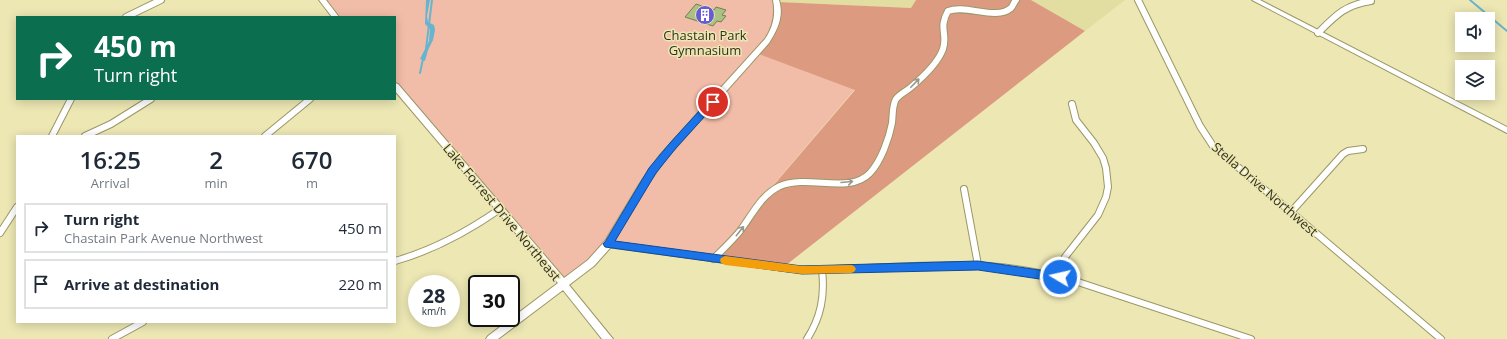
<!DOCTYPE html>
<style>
:root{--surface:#fff;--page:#f2f2f3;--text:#1f2937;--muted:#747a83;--line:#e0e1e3}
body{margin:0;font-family:"Open Sans",sans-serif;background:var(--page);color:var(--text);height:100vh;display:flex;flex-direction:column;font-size:15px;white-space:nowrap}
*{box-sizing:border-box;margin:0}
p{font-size:13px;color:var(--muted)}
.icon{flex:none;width:22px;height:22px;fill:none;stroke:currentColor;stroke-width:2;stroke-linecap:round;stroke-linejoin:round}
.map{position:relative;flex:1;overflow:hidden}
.details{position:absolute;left:16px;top:135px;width:380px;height:188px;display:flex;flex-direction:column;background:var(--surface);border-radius:0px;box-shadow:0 2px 10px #0003}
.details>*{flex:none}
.top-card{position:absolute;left:16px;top:16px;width:380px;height:84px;border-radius:0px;box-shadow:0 2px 10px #0003;background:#0b6e4f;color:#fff;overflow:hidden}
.controls{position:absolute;left:1455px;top:12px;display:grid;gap:8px}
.controls a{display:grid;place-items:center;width:40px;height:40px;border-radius:0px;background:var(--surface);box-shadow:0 2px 10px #0003;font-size:20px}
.speed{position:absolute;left:408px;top:275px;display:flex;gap:8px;font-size:20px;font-weight:700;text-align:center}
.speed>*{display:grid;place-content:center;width:52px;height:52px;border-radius:50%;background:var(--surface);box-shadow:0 2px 10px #0003;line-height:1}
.speed small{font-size:10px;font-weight:400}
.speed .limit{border:2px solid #111;border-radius:6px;background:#fff;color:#111}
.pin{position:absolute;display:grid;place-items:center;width:34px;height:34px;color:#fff;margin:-17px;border:2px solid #fff;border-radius:50%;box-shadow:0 1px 4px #0007}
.me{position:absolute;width:44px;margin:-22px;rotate:279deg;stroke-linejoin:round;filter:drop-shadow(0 0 3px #0008)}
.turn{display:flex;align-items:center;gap:14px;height:84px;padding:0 12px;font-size:18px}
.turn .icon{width:52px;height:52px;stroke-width:2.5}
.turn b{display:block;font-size:28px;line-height:34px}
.eta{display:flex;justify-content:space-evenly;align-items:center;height:68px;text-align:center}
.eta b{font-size:24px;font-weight:600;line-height:28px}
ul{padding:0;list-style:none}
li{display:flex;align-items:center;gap:12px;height:50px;margin:0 8px 6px;padding:0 4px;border:2px solid var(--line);border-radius:0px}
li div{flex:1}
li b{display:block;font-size:15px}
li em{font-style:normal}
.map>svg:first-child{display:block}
.built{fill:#e2dda1}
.green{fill:#f2bda8}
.forest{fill:#dc9b81}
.water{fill:#67b4cf}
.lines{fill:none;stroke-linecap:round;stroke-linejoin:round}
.stream{stroke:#67b4cf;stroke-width:2}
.building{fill:#abc082;stroke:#718053}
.street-casing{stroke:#9b9766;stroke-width:8}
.secondary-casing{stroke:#9b9766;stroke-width:2}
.street{stroke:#fff;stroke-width:6}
.secondary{fill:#fff;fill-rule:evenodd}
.oneway{stroke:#99988e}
.route{fill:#1a73e8;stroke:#114b97}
.slow{fill:#f59e0b}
.labels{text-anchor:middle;stroke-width:3;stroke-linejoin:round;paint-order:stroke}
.poi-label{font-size:13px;fill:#33311d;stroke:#ece7b3}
.street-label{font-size:13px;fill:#33311d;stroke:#ece7b3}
</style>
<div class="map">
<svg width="1507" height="339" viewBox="0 0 1507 339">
<rect width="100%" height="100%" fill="#ece7b3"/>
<!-- built -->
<path class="built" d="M777 0H916L911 8 778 2Z
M1031 0H1125L1085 31Z"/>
<!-- green -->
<path class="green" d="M321 0H777L773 36 760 54 855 89 713 256 610 243 569 287 395 85V17H336Z"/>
<!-- forest -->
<path class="forest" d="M916 0H1031L1085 31 781 269 713 256 855 90 759 54 773 36 778 2 911 8Z"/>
<!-- water -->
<path class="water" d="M426 0H430L427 16 428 22 434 25 435 30 433 40 428 50 425 61 420 59 429 41 430 29 425 24Z"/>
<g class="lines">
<!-- stream -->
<path class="stream" d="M1470 0 1507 31
M426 49 432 0
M420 73 423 59"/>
</g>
<!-- building -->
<path class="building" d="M696 4 714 10 716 7 726 10 722 15 726 16 721 22 717 21 713 26 685 17Z"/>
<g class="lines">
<!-- street casing -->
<g class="street-casing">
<path id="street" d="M1138 0 1200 126 1213 146 1441 339
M126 17 161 0
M1318 33C1336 15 1345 5 1371 1
M52 136 71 99
M85 136 111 124 151 99
M265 136 310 99
M964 189 978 265
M1291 212 1343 154 1348 151 1363 149
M0 233 17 207
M608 244 792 269C857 271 922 262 988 266 1015 268 1052 275 1078 282L1251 339
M713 259C722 250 732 241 740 231 752 215 761 195 780 186 809 174 849 195 870 173 881 161 889 139 892 123 893 115 892 106 896 99 900 94 905 92 910 88 922 78 938 63 943 49 948 34 938 28 948 11 966 4 996 21 1011 8 1013 6 1014 2 1016 0
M395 261C434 250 467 232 500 209
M1060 277 1065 257 1098 215 1106 197 1108 187 1106 168 1103 158 1094 143 1076 120 1072 104
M112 339 143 322
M807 339C821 317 825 296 822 270"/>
</g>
<!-- secondary casing -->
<g class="secondary-casing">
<path id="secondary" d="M319 0H326L339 17H332Z
M773 0H779C784 16 778 29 769 43L665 160 646 187 611 247 594 266 569 285 613 339H602L563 290 498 339H486L488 336 558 283 395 91V83L398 84 564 278 588 260 605 241 640 183 659 156 765 39C773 27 776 15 773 0Z
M1252 0H1260L1507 127V133Z"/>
</g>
<!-- street -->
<use href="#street" class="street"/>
<!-- secondary -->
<use href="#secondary" class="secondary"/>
</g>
<!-- one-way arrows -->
<defs><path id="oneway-shaft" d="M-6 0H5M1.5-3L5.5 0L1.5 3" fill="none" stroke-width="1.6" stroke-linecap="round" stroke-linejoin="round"/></defs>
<g class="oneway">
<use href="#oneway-shaft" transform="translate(915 83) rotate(-46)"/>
<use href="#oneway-shaft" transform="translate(847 182) rotate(-5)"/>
<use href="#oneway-shaft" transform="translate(740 231) rotate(-51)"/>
</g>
<!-- route -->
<path class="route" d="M713 98 716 99 717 102 716 104 676 148 656 173 615 241 802 266 978 261 1060 273 1063 274 1065 277 1063 280 1060 282 978 270 802 274 605 247 603 244 605 242 649 168 670 143 710 99Z"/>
<!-- slow -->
<path class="slow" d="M725 256 802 266 851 265 854 266 856 269 854 272 851 273 802 274 725 265 721 263 720 260 721 258Z"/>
<!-- icons -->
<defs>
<g id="building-disc" transform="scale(1)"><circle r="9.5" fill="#685cd5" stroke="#ece7b3"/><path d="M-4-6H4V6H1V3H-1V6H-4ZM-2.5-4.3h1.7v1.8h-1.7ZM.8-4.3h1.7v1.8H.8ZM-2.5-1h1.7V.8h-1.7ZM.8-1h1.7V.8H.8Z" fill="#fff"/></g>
</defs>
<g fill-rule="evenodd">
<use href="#building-disc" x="705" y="15"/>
</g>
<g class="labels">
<!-- poi labels -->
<g class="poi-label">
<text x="705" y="40">Chastain Park<tspan x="705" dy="15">Gymnasium</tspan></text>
</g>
<!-- street labels -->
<g class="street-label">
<text transform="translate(1265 189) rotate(41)" y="5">Stella Drive Northwest</text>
<text transform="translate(502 212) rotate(50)" y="5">Lake Forrest Drive Northeast</text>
</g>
</g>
</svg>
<div class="controls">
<a><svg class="icon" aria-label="sound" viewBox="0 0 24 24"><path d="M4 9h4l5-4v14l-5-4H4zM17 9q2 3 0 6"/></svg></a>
<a><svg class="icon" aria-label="layers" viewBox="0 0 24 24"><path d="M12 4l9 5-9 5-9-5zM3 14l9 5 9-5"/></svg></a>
</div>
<div class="speed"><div>28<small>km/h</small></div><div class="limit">30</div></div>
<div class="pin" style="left:713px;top:102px;background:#d93025"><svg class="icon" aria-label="arrive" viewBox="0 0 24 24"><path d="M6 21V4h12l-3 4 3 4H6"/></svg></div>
<svg class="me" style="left:1060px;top:277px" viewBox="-20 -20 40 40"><circle r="17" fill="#1a73e8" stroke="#fff" stroke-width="3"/><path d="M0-11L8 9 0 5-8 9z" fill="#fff"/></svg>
<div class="top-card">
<div class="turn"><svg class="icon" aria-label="right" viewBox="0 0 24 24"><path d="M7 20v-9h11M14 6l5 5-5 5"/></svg><div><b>450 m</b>Turn right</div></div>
</div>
<section class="details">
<div class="eta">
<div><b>16:25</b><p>Arrival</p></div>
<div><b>2</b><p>min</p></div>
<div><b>670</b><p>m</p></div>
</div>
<ul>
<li><svg class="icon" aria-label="right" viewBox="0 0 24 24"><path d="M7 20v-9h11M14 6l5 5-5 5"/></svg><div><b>Turn right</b><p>Chastain Park Avenue Northwest</p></div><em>450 m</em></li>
<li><svg class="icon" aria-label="arrive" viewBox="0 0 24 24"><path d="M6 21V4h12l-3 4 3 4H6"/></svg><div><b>Arrive at destination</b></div><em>220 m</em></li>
</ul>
</section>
</div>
